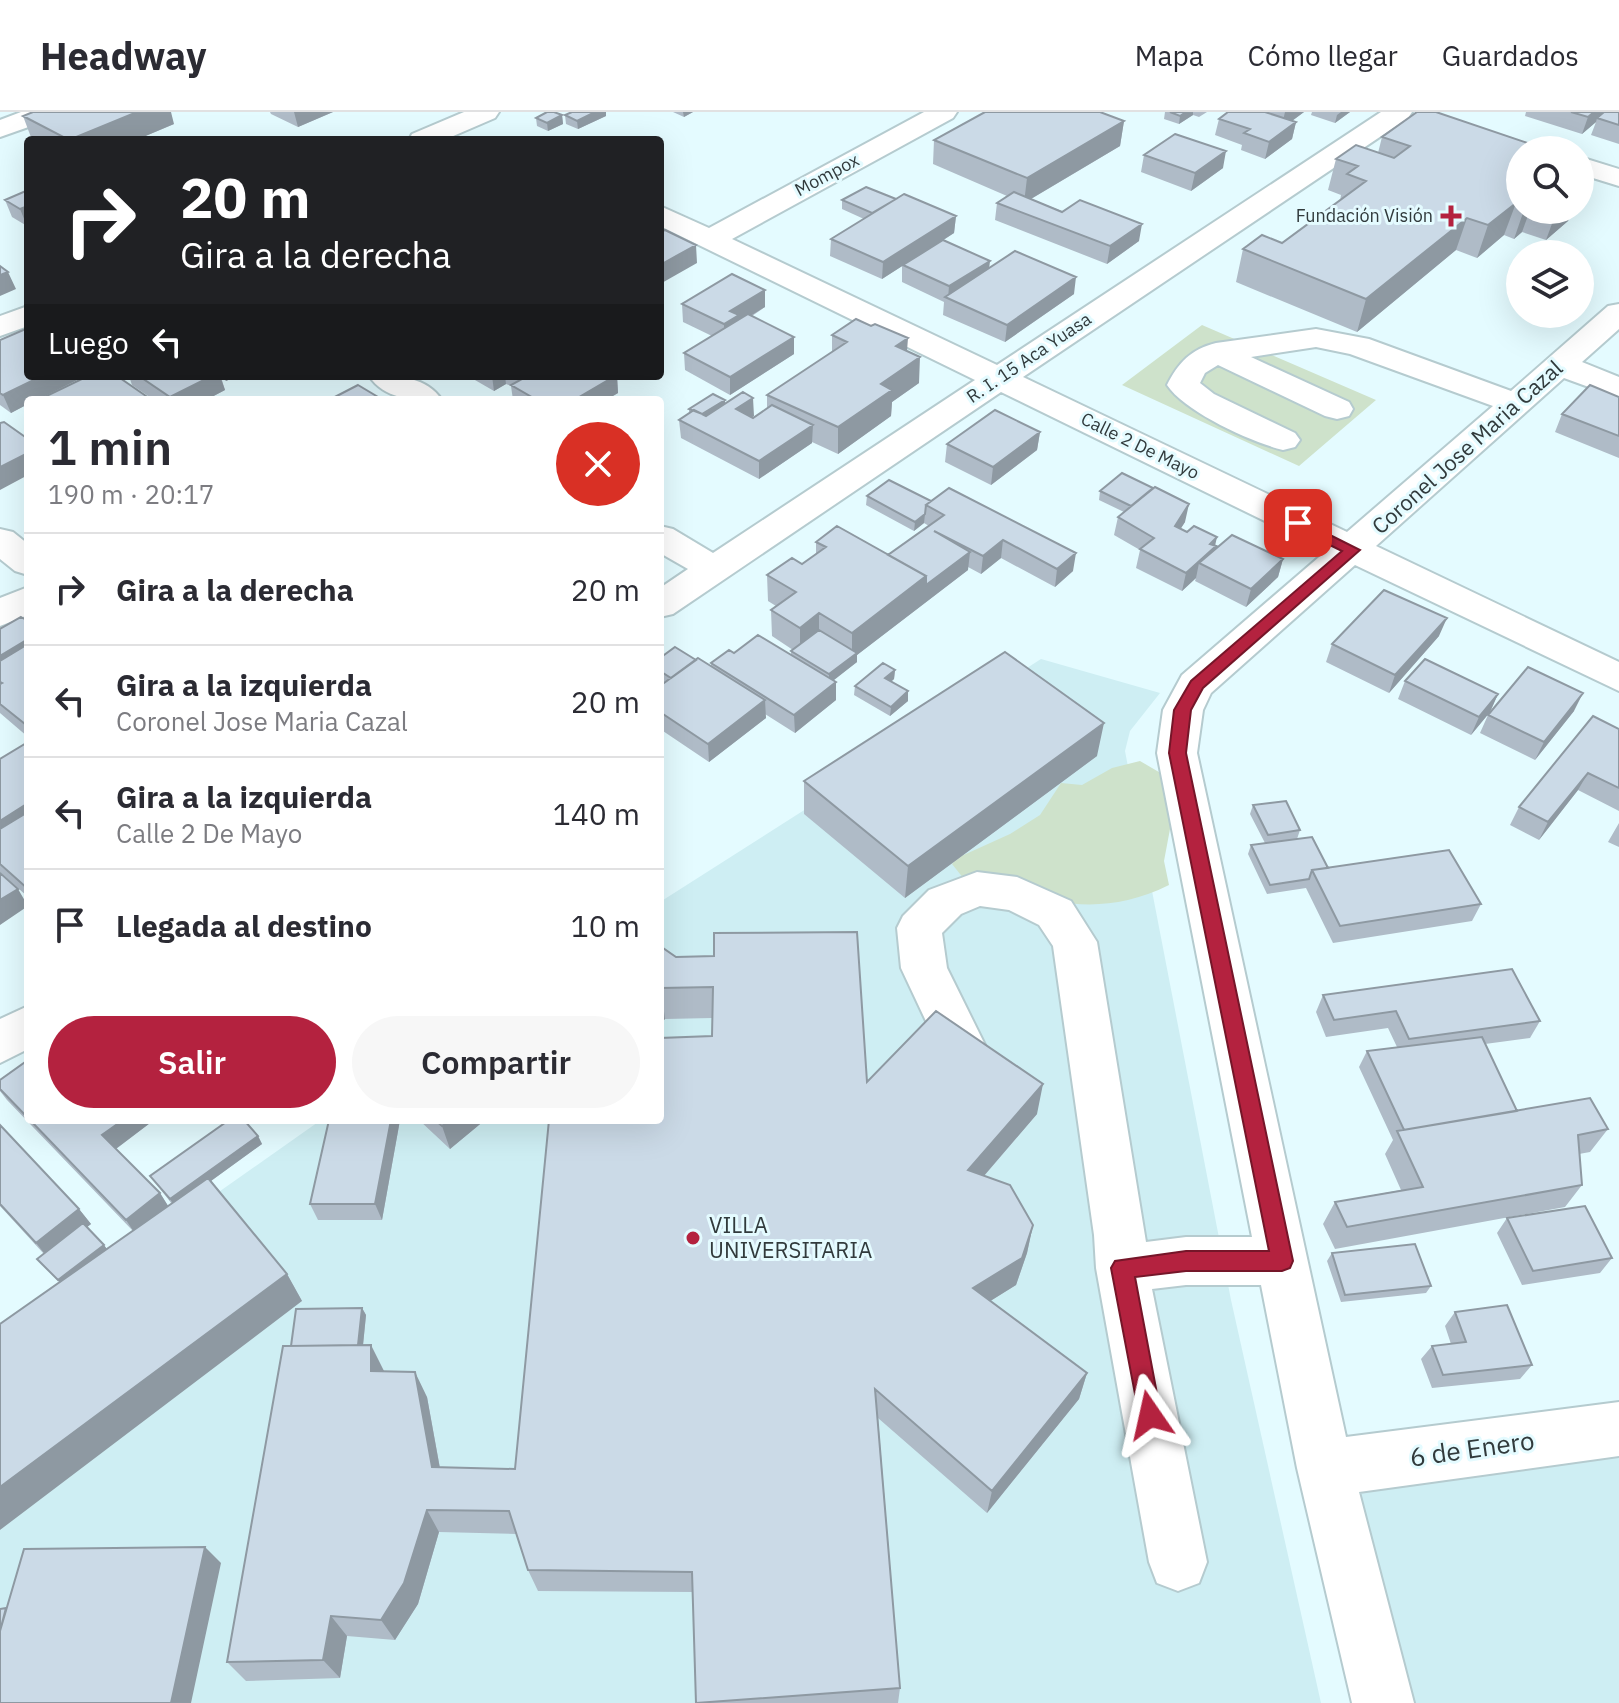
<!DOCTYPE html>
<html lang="es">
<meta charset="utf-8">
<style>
:root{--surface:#fff;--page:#f7f7f7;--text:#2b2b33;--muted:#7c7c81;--line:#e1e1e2;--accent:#b4223f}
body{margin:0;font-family:"IBM Plex Sans",sans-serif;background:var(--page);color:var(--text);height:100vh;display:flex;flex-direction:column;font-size:30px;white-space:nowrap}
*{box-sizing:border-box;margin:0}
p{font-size:26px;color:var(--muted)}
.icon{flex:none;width:44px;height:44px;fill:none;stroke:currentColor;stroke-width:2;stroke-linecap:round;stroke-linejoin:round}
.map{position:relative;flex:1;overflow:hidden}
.sheet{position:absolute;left:24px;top:284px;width:640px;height:728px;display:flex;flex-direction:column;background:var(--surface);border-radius:8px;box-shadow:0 8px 32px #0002}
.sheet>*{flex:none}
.banner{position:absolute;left:24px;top:24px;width:640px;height:244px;border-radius:8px;box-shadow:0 8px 32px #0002;background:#202124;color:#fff;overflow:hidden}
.buttons{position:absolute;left:1506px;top:24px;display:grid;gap:16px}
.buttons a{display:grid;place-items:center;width:88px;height:88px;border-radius:50%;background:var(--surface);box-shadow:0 8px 32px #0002;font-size:40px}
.pin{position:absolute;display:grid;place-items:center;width:68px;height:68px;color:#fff;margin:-34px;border-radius:16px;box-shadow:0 4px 12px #0006}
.me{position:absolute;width:88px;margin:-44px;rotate:349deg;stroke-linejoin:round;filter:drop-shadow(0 0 6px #0008)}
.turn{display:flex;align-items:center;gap:28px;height:168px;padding:0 24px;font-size:36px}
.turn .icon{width:104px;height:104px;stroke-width:2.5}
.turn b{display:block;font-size:56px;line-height:68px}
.then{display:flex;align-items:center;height:76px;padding:0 24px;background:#0003;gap:16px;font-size:30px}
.round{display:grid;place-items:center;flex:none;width:84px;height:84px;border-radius:42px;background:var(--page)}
.overview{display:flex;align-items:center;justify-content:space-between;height:136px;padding:0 24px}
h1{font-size:48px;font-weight:600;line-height:60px}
.cta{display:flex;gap:16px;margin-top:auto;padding:16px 24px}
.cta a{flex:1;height:92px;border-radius:48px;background:var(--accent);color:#fff;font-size:32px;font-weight:600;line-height:92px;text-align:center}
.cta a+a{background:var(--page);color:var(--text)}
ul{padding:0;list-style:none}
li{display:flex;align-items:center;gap:24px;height:112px;padding:0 24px;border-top:2px solid var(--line)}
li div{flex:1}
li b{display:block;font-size:30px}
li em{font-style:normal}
header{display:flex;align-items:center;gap:48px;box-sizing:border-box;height:112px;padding:0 40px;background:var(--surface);border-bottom:2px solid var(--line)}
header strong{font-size:38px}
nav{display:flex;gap:44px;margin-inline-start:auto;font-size:28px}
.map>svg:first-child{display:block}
.built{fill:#ceeef3}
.green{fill:#cee2cb}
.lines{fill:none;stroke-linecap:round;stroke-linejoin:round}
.minor-casing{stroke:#b5cbcf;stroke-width:4}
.major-casing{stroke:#b5cbcf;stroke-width:4}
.minor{fill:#fff;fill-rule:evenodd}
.major{fill:#fff;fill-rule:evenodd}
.wall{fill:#afbbc7}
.shaded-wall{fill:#8e99a2}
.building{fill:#cbdae7;stroke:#8e99a2;stroke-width:2}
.route{fill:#b4223f;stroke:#751629;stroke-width:2}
.poi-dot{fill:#b4223f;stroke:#e4fbff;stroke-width:3}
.labels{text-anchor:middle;stroke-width:6;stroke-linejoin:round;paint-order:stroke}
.far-street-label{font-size:18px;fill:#313a3c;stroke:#e4fbff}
.far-poi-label{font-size:18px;fill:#313a3c;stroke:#e4fbff;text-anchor:end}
.street-label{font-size:22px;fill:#313a3c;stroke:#e4fbff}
.poi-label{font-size:22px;fill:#313a3c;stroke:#e4fbff;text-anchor:start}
.near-street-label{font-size:26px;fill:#313a3c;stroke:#e4fbff}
</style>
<header>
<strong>Headway</strong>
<nav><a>Mapa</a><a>Cómo llegar</a><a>Guardados</a></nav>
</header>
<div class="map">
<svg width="1619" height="1591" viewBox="0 0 1619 1591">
<rect width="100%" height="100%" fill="#e4fbff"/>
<!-- built -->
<path class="built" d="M1041 547 1160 581 1130 619 1125 639 1231 1188 1321 1591H0V1234L321 1008H660V790Z
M1619 1309V1591H1404L1344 1358Z"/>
<!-- green -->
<path class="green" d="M1202 213 1376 288 1299 354 1122 273Z
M1140 649 1164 663 1175 709 1170 717 1164 749 1169 773C1094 810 1040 786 964 767L952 752 957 746 1010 722 1040 703 1061 671 1082 673 1112 656Z"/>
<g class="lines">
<!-- minor casing -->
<g class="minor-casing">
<path id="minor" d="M21 0H58L54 6 0 25V8Z
M464 0H499L495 6 444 28H409L412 22Z
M924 0H957L953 6 732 127 997 253 1381 0H1412L1408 6 1023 265 1347 420 1493 294 1350 242 1316 235 1251 245 1349 290 1353 297 1349 304 1337 307 1325 304 1218 253 1205 261 1200 271 1214 282 1295 321 1300 328 1295 335 1283 338C1251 330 1185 300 1167 273 1178 251 1191 237 1216 231L1316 217 1369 227 1511 279 1608 194 1619 192V217L1582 250 1619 265V286L1564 266 1376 434 1619 550V579L1355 453 1211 581 1203 598 1197 641 1346 1325 1619 1290V1344L1359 1380 1414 1591H1352L1297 1356 1261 1173H1186L1152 1177 1207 1450 1199 1471 1178 1479 1157 1471 1149 1450 1096 1156 1094 1123 1053 834 1039 813 1009 798 980 794 961 802 942 821 947 856 989 941 982 955 965 961 948 955 941 941 901 856 897 816 903 804 929 778 977 760 1017 765 1071 789 1097 830 1146 1130 1186 1125H1252L1157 641 1163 598 1182 563 1326 439 1001 280 673 502 660 505V476L688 457 660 441V414L673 417 713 441 975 268 660 114V94L709 116Z
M28 194V214L0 224V204Z
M369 264C396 264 425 263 442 288 415 288 386 289 369 264Z
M0 417 13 420 28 432V463L15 459 0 447Z
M28 475V503L0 514V486Z
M28 894V937L0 951V907Z"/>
</g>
<!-- major casing -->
<g class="major-casing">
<path id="major" d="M1580 45 1619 57V74L1580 62Z"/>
</g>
<!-- minor -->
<use href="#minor" class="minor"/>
<!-- major -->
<use href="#major" class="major"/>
</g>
<!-- wall -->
<path class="wall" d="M270 0H333L298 15 271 2Z
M572 0H606V4L578 17 566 12 565 3Z
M673 0H693L684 5Z
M1165 0H1207L1199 5 1193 3 1179 12 1164 7Z
M1228 0H1304L1292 9 1296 10 1292 27 1265 47 1241 38 1242 33 1215 23 1219 7Z
M1312 0H1350L1335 11 1311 3Z
M1526 0H1619V32L1591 23 1596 10 1582 22 1525 4Z
M562 3 563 12 548 19 537 14 536 6Z
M23 4 174 12 136 28H32Z
M1124 9 1120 34 1031 87 1139 129 1107 152 995 108 997 91 1007 84 933 52 934 28Z
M1382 25 1520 38V98H1572L1568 109 1546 128 1522 120 1514 127 1504 123 1477 146 1456 138 1357 220 1236 170 1243 137 1282 131 1340 89 1341 83 1328 78 1336 47 1378 41Z
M1144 43 1223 56 1191 79 1141 60Z
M28 78 27 114 12 105 5 88Z
M896 87 956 104 954 121 936 133 989 156 1074 182 1005 230 943 203 944 190 902 170V154L882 167 830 144 831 127 864 107 842 97V88Z
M765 178V195L752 204 794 242 730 283 685 258 684 241 712 224 683 210 682 192Z
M832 223 907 239 919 271 892 290 891 304 838 342 812 330V331L759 367 681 326 679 308 689 301V297L725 288V292L754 304 752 305 753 306 767 296V283L832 240Z
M0 228 28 264H83V265L37 288H28V292L11 301 0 293Z
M129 264H237L226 269 221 265 225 278 206 288H154L132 273Z
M468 264H617L618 281 606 288H513L511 274 506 272 494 279Z
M1619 285V346L1555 320 1562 302Z
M1040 320 1037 338 991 373 945 350 947 332Z
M1100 379 1185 410 1180 417 1215 434V438L1283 447 1278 465 1246 495 1195 469 1196 466 1182 479 1136 456 1140 438 1114 423 1118 405 1124 400 1099 388Z
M867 384 931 389 1073 459 1055 475 1001 446 981 462 968 455V458L857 543V550L833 568 836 570V588L795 621 765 602 766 606 709 650 660 617V574L665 571 660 567V546L696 548 711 554V551L734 541 791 543V539L793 538 772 524 771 498 776 494 768 489 767 463 802 452 816 442V430L888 443 929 414 924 411 914 419 866 393Z
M28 509V625L0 601V517Z
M1439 524 1389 581 1326 550 1332 532Z
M895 558 894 567 891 570 908 589 890 604 854 583 855 574Z
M1405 569 1498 582 1490 600 1471 623 1398 587Z
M1574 599 1535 648 1480 621 1488 603Z
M1619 617V699L1578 678 1539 728 1510 713 1519 695Z
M28 630V785L0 760V647Z
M1097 644 905 786 804 702V669Z
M1253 693 1300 718 1297 727 1328 756 1481 792 1472 809 1333 831 1306 776 1267 782 1248 742 1251 733 1265 731 1250 702Z
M1619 711V735L1608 730Z
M660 834 867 970 1037 1002 984 1064 1033 1113 1027 1141 1016 1173 990 1189 1087 1261 1079 1287 987 1401 878 1306 900 1576 898 1591H696L693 1480 538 1479 528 1458 516 1422 439 1420 418 1492 395 1528 347 1524 340 1566 246 1569 227 1550 291 1234 362 1196 366 1203 363 1233 384 1259 427 1285 440 1356 515 1357 712 924V906L665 907 660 912Z
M1323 883 1540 909 1530 926 1485 932 1517 999 1608 1017 1590 1040 1579 1042 1582 1073 1565 1095 1335 1137 1323 1112 1335 1090 1401 1078 1385 1042 1393 1028 1359 955 1367 939 1397 935 1388 916 1326 925 1316 900Z
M28 948V1008H154L116 1037 160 1081 168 1094 172 1092 150 1064 258 1024 262 1032 211 1069 287 1162 302 1189 59 1170 37 1147 44 1142 0 1094V1013L79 1097 91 1112 87 1115 107 1137 133 1119 7 988 0 979V968Z
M400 1008 382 1108H318L310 1092Z
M419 1008H485L450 1037Z
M1507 1106 1612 1146 1600 1161 1522 1173 1497 1121Z
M1332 1141 1431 1174 1426 1181 1341 1190 1327 1149Z
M1455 1200 1532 1253 1520 1267 1432 1276 1421 1247 1432 1234 1451 1232 1445 1214Z"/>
<!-- shaded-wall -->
<path class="shaded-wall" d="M137 0H171L174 12 136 28H69Z
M294 0H333L298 15Z
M595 0H606V4L578 17 577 9Z
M683 0H693L684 5Z
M1186 0H1193V3L1179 12 1180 4Z
M1285 0H1304L1281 17Z
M1341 0H1350L1335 11 1337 3Z
M1594 0H1606L1597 6 1596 10 1582 22 1588 5Z
M562 3 563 12 548 19 547 11Z
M1124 9 1120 34 1024 91 1027 66Z
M1296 10 1292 27 1265 47 1269 30Z
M1226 39 1223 56 1191 79 1195 61Z
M1516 91 1504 123 1477 146 1488 113Z
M28 94V114H27L20 97Z
M1524 98H1530L1522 120 1514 127Z
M1557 98H1572L1568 109 1546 128Z
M956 104 954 121 882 167 883 150Z
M1467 106 1456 138 1357 220 1366 187Z
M1142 112 1139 129 1107 152 1110 134Z
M696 133 697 151 660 172V153Z
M990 149 988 166 948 187 949 174Z
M8 160 16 177 0 184V163Z
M1076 165 1074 182 1005 230 1007 213Z
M765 178V195L739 211 724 230V212L730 199Z
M794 225V242L730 283V265Z
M908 226 906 252 896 234Z
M920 245 919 271 892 290 891 304 838 342V315L881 272Z
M42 264H83V265L37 288H28V292L11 301 3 283Z
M212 264H220L225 278 206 288H170V285Z
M225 264H237L226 269Z
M492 264H505L506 272 494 279Z
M615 264H617L618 281 606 288H574Z
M753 286 754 304 736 315V297Z
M725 288V297L696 316 695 307Z
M813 313 812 331 759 367V349Z
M1040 320 1037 338 991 373 993 355Z
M28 341V363L0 378V355Z
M1189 392 1185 410 1171 432 1175 414Z
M925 402 924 411 914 419 915 410Z
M1217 425 1211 452 1199 451 1196 466 1182 479 1186 461Z
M1003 428 1001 446 981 462 983 444Z
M970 440 968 458 857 543V550L829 572V562L852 545V521L926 464Z
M1076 441 1073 459 1055 475 1057 457Z
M1283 447 1278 465 1246 495 1251 477Z
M819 501V527L800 542V516Z
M1447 506 1439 524 1389 581 1395 563Z
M28 527V551L0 568V544Z
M895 558 894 567 884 575 885 566Z
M836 570V588L795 621 794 603Z
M908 579V589L890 604 891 595Z
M1583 581 1574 599 1535 648 1544 630Z
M1498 582 1490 600 1471 623 1479 605Z
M765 588 766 606 709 650 708 632Z
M1104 611 1097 644 905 786 908 754Z
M1588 661 1578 678 1539 728 1548 710Z
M28 691V715L0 733V709Z
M18 777 28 794 0 813V788Z
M661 876 665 907 660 912V877Z
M1043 972 1037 1002 964 1087 968 1058Z
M123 1008H154L113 1039 102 1023Z
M391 1008H400L382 1108 375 1092Z
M449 1008H485L450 1037 442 1014Z
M258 1024 262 1032 175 1095 170 1087Z
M160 1081 170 1097 136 1123 126 1108Z
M79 1097 91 1112 48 1146 36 1131Z
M1033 1113 1027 1141 1016 1173 968 1203 973 1176Z
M104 1133 109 1140 65 1176 58 1168Z
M287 1162 302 1189 0 1418V1375Z
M362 1196 366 1203 362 1243 358 1236Z
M371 1233 384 1259H371Z
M415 1260 427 1285 444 1379 432 1355Z
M1087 1261 1079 1287 987 1401 992 1379Z
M427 1398 439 1420 418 1492 395 1528 381 1508Z
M205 1435 221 1451 191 1591H171Z
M331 1504 347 1524 340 1566 323 1548Z"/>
<!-- building -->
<path class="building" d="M33 0H137L69 28 23 4Z
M547 0H554L562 3 547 11 536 6Z
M572 0H595L577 9 565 3Z
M985 0H1100L1124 9 1027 66 934 28Z
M1170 0H1186L1180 4Z
M1228 0H1265L1296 10 1269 30 1244 21 1250 17 1219 7Z
M1417 0H1436L1548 38H1520V92L1516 91 1488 113 1467 106 1366 187 1243 137 1262 123 1282 131 1366 69 1347 62 1358 54 1336 47 1356 33 1394 46 1410 34 1382 25Z
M1571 0H1594L1588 5Z
M1604 0H1619V13L1597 6Z
M1175 22 1226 39 1195 61 1144 43Z
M866 75 896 87 872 101 842 88Z
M28 78V94L20 97 5 88Z
M1014 80 1062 100 1080 88 1142 112 1110 134 997 91Z
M904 82 956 104 883 150 831 127Z
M665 118 696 133 660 153V121Z
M943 128 990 149 949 174 903 153Z
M1015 139 1076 165 1007 213 945 185Z
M0 154 8 160 0 163Z
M732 162 765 178 730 199 739 203 724 212 682 192Z
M748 202 794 225 730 265 684 241Z
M856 207 871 214 875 212 908 226 896 234 920 245 881 272 892 278 838 315 767 283 847 230 832 223Z
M28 216V264H42L3 283 0 281V228Z
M88 264H117L146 284 137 288H38Z
M139 264H212L170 285Z
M521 264H615L574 288H555L550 286 546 288H537L511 273 524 266Z
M358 273 383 288H329Z
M1590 273 1619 285V324L1562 302Z
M743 280 753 286 736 297 753 306 772 293 813 313 759 349 679 308 694 298 706 304Z
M713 282 725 288 702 302 689 297Z
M995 298 1040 320 993 355 947 332Z
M4 310 28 327V341L0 355V311Z
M1122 361 1153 376 1131 394 1100 379Z
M889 368 931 389 926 393 925 402 915 410 867 384Z
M1155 375 1189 392 1175 414 1187 420 1194 414 1217 425 1210 432 1216 434 1186 461 1140 437 1154 426 1118 405Z
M949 376 1076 441 1057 457 1003 428 983 444 934 419 970 440 926 473V464L888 443 944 403 926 393Z
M837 414 926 464 852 521 819 501 800 516 771 498 796 480 767 463 792 446 802 452 826 435 816 430Z
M1232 423 1283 447 1251 477 1199 451Z
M1384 478 1447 506 1395 563 1332 532Z
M21 505 28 509V527L0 544V517Z
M819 518 857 541 829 562 791 539Z
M758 523 836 570 794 603 711 551 729 538 734 541Z
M28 532V610L25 612 0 592V572L2 571 0 570V549Z
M675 535 696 548 671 566 660 559V546Z
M1005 540 1104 611 908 754 804 669Z
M698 546 765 588 708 632 660 600V574Z
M1425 547 1498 582 1479 605 1405 569Z
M883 551 895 558 885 566 908 579 891 595 855 574Z
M1528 555 1583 581 1544 630 1488 603Z
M1593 604 1619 617V676L1588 661 1548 710 1519 695Z
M28 630V691L0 709V647Z
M1286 689 1300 718 1268 723 1253 693Z
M28 700V777L0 752V717Z
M1312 725 1328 756 1312 758 1309 767 1270 773 1251 733Z
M1449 738 1481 792 1340 814 1312 758Z
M0 761 18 777 0 788Z
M857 820 867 970 936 899 1043 972 968 1058 1010 1073 1033 1113 1022 1146 973 1176 1087 1261 992 1379 875 1277 900 1576 696 1591 692 1460 528 1458 509 1399 427 1398 404 1471 381 1508 331 1504 323 1548 227 1550 283 1234 371 1233V1259L415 1260 432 1355 515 1357 549 1008H660V926L712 924 713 875 661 876 660 877V834L676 845 714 844V821Z
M1512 857 1540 909 1409 927 1396 899 1334 908 1323 883Z
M1482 925 1517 999 1404 1018 1367 939Z
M28 948V1006L0 977V968Z
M1590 986 1608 1017 1578 1023 1582 1073 1347 1115 1335 1090 1423 1075 1397 1019Z
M30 1008H123L102 1023 160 1081 126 1108Z
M229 1008H244L258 1024 170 1087 150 1064Z
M329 1008H391L375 1092H310Z
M435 1008H449L442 1014Z
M0 1013 79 1097 36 1131 0 1092Z
M208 1066 287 1162 0 1375V1212Z
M1585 1094 1612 1146 1533 1159 1507 1106Z
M83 1111 104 1133 58 1168 37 1147Z
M1415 1132 1431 1174 1345 1183 1332 1141Z
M1507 1193 1532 1253 1443 1263 1432 1234 1466 1230 1455 1200Z
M362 1196 358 1233 291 1234 296 1197Z
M205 1435 171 1591H0V1519L24 1437Z
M6 1496 0 1519V1497Z"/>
<!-- route -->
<path class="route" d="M1298 407 1360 438 1203 576 1191 598 1186 641 1293 1149 1290 1156 1282 1159H1186L1135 1165 1161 1303 1158 1311 1150 1314 1142 1311 1139 1303 1111 1156 1115 1149 1186 1139H1269L1169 641 1174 598 1191 569 1342 439 1293 415V408Z"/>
<!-- markers -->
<g class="poi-dot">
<path d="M1447 92h8v8h8v8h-8v8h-8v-8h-8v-8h8z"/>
<circle cx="693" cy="1126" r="8"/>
</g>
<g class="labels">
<!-- far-street labels -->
<g class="far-street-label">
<text transform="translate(827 63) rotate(-28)" y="6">Mompox</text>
<text transform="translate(1029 246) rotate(-34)" y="6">R. I. 15 Aca Yuasa</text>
<text transform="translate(1140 334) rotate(26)" y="6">Calle 2 De Mayo</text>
</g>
<!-- far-poi labels -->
<g class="far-poi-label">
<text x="1433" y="110">Fundación Visión</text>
</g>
<!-- street labels -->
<g class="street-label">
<text transform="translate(1467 335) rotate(-42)" y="8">Coronel Jose Maria Cazal</text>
</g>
<!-- poi labels -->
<g class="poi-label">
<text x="709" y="1121">VILLA<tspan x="709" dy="25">UNIVERSITARIA</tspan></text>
</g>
<!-- near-street labels -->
<g class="near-street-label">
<text transform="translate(1472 1337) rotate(-8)" y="9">6 de Enero</text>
</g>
</g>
</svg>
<div class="buttons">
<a><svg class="icon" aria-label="search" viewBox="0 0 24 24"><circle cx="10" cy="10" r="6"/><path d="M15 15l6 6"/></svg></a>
<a><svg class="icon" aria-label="layers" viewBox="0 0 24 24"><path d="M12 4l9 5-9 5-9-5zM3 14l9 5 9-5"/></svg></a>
</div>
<div class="pin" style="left:1298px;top:411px;background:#d93025"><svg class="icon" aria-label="arrive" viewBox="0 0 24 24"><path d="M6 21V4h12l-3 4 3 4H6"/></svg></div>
<svg class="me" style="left:1150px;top:1303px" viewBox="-20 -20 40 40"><path d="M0-17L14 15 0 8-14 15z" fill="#b4223f" stroke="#fff" stroke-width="4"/></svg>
<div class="banner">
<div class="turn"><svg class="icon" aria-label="right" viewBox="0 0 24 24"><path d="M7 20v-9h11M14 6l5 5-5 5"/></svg><div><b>20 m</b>Gira a la derecha</div></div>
<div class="then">Luego<svg class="icon" aria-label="left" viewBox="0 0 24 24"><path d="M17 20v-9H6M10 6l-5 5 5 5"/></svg></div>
</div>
<section class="sheet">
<div class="overview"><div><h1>1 min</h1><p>190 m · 20:17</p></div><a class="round" style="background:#d93025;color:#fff"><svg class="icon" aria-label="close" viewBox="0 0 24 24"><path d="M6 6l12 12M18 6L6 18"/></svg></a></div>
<ul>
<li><svg class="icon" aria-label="right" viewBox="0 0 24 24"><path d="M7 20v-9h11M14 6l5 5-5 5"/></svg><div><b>Gira a la derecha</b></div><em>20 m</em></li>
<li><svg class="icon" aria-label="left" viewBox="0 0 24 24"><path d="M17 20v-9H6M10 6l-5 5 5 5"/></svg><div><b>Gira a la izquierda</b><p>Coronel Jose Maria Cazal</p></div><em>20 m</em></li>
<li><svg class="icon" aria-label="left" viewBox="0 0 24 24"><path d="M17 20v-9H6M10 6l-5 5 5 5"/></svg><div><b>Gira a la izquierda</b><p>Calle 2 De Mayo</p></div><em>140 m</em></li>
<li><svg class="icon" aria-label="arrive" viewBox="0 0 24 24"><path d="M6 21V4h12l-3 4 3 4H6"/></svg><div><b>Llegada al destino</b></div><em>10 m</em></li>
</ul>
<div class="cta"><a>Salir</a><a>Compartir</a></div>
</section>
</div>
